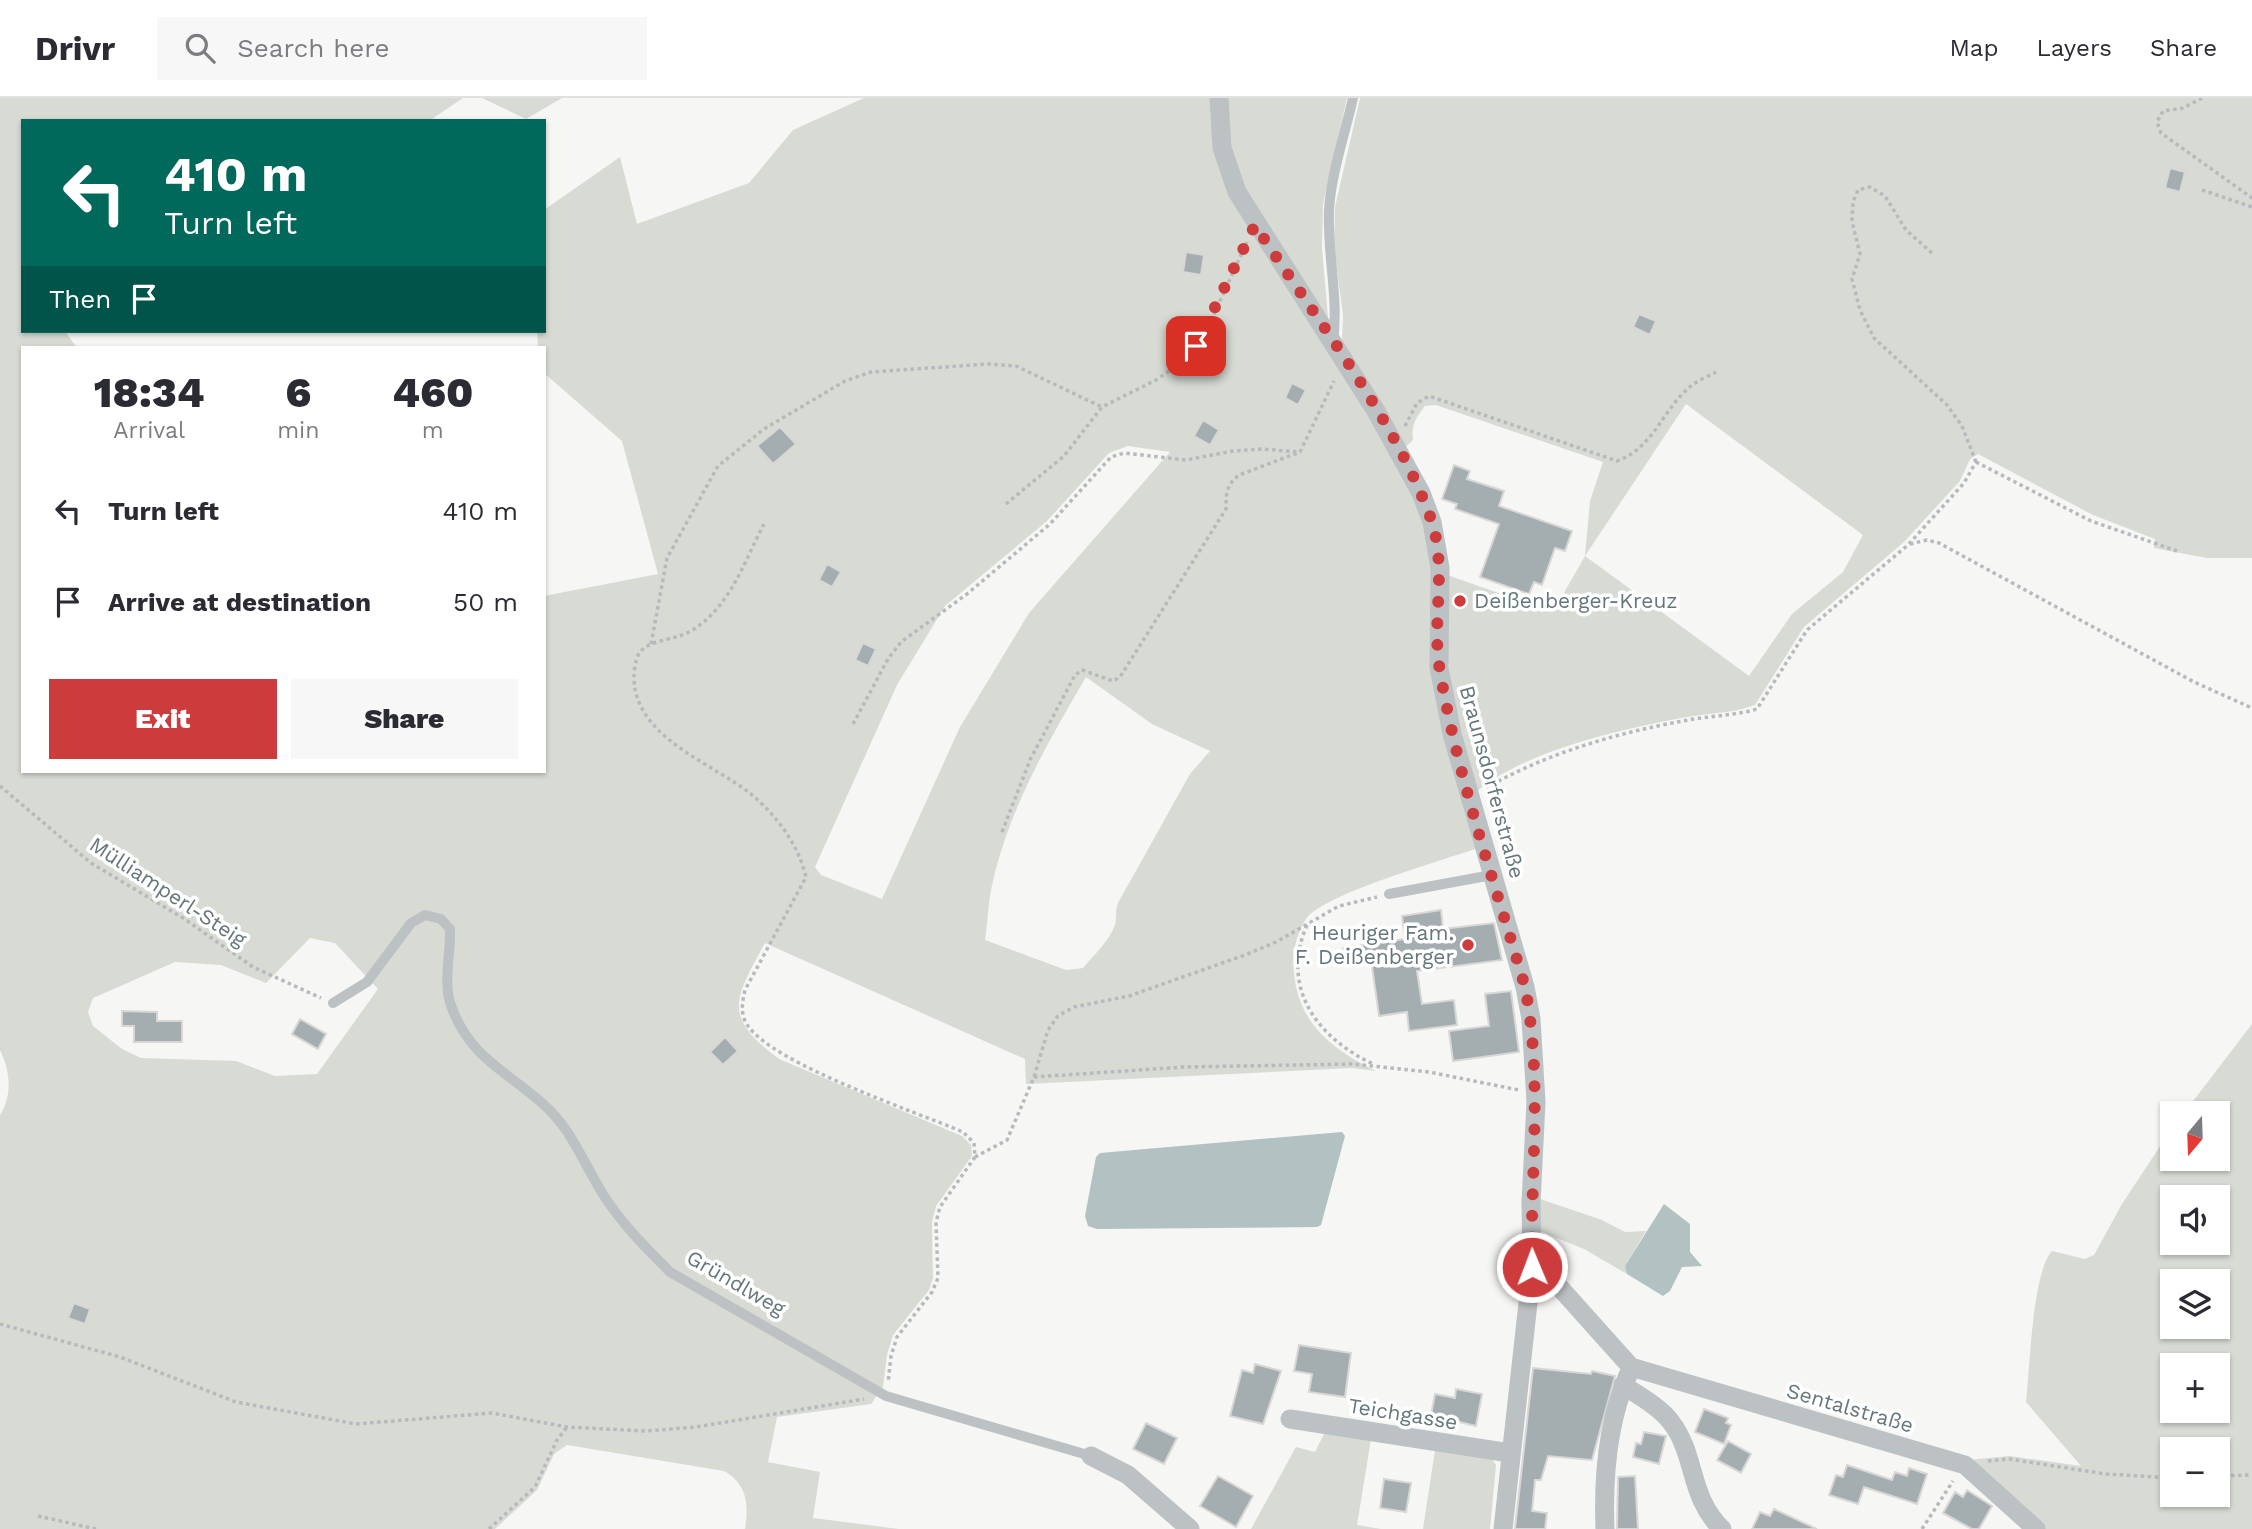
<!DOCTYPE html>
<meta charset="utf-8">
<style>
:root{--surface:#fff;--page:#f7f7f7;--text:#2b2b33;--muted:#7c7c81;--line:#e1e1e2;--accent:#cd3c3d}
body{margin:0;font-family:"Work Sans",sans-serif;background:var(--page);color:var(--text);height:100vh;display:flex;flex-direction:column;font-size:26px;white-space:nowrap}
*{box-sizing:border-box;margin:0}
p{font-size:23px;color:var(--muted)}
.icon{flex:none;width:38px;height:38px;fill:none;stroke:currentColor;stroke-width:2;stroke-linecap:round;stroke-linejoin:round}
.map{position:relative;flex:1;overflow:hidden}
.sheet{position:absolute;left:21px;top:248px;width:525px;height:427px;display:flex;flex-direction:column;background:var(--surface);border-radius:0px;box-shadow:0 2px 5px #0004}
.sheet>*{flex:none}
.hud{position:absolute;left:21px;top:21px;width:525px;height:214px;border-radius:0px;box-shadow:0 2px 5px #0004;background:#00695c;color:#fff;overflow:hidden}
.needle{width:46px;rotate:199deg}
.tools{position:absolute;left:2160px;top:1003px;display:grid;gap:14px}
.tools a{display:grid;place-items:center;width:70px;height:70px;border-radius:0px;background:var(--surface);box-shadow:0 2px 5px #0004;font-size:35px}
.pin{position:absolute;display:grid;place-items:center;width:60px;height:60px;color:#fff;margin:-30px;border-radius:14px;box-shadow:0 4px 10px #0006}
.me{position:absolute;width:77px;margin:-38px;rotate:359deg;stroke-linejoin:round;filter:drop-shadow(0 0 5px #0008)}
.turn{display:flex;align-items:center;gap:24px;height:147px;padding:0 28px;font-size:32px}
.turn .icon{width:91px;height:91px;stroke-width:2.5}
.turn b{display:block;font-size:49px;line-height:60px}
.then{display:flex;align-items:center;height:66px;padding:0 28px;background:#0003;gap:14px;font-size:26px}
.eta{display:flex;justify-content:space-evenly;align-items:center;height:119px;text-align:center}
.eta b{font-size:42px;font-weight:800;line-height:49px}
.action{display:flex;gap:14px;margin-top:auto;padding:14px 28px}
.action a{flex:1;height:80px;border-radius:0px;background:var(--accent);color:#fff;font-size:28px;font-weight:800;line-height:80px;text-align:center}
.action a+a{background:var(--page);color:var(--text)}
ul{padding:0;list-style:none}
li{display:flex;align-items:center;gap:21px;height:91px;padding:0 28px}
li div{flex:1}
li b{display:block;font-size:26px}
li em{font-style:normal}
header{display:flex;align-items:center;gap:42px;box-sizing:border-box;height:98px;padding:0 35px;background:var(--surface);border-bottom:2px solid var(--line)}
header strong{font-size:33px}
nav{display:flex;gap:38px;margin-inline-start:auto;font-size:24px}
.search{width:490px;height:63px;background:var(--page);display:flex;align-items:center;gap:18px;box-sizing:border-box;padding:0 24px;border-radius:0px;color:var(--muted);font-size:26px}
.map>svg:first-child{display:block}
.green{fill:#d7dbd3;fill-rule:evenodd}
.water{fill:#b2c1c1}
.building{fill:#a4adb0;stroke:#d8d7d6;stroke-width:2}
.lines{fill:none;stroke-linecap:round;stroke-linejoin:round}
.path{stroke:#b6babc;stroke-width:3.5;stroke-dasharray:3.5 3.5;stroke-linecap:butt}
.lane{stroke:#bcc1c3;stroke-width:10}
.street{stroke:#bcc1c3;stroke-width:19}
.route{stroke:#cd3c3d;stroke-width:12;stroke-dasharray:0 21.6}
.poi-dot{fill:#cd3c3d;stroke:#fff;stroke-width:2.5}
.labels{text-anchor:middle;stroke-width:7;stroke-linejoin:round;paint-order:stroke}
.poi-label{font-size:21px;fill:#65777b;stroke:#fff;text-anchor:start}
.street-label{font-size:21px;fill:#65777b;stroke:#fff}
</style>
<header>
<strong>Drivr</strong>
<div class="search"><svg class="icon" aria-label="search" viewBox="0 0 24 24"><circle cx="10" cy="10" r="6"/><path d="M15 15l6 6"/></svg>Search here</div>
<nav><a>Map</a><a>Layers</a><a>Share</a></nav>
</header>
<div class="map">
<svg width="2252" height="1431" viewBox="0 0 2252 1431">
<rect width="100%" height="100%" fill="#f6f6f4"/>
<!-- green -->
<path class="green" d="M0 0H463L429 23H23V233H65L77 250H23V674H544V498L658 476 622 343 544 275V250H538L537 233H544V112L620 59 637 126 749 85 793 32 864 0H1347L1323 106 1322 150 1328 220 1216 50 1394 357 1426 427 1478 750C1444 762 1323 796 1306 821 1292 842 1291 869 1297 893 1307 933 1341 956 1376 973L1352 970 1026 986 1025 961 765 845C735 901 721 918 779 961L962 1038 971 1047 972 1058 936 1108 932 1124 933 1180 929 1192 893 1237 887 1257 883 1289 871 1306 777 1319 768 1364 820 1374 813 1420 899 1431H745C749 1406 747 1386 724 1373L567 1347 554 1356 537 1392 495 1431H0V1017C13 997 10 972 0 952ZM1128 348 1170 354 1029 515 960 629 882 801 821 777 815 769 897 587 945 508 1047 423 1109 355ZM1086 579 1152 626 1210 653 1190 676 1118 805C1115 812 1117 820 1115 827 1109 843 1094 857 1083 870L1066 872 985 842C988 822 988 802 993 783 1010 709 1048 644 1086 579ZM310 840 335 845 378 891 317 976 275 978 236 963 141 960 122 951 93 928 88 914 93 900 175 864 221 867 266 885Z
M482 0H562L526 21Z
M1360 0H2252V460H2207L2154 450 2155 441 2093 417 1978 356 1970 361 1960 383 1904 444 1804 529 1755 607C1731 616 1705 615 1681 620 1618 632 1524 653 1475 695L1445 568 1447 477 1553 514 1585 458 1590 403 1603 364 1436 307 1425 308C1416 319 1411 328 1413 342L1403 351 1342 244 1343 217 1334 149 1335 109ZM1686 306 1863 437 1843 474 1792 516 1749 578 1585 458Z
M2252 926V1431H2043L1968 1362 2010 1358 2081 1368 2026 1304C2030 1271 2032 1175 2052 1153L2085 1161 2094 1157 2122 1106 2172 1030V1060H2217V1015H2184ZM2172 1099H2217V1144H2172ZM2172 1183H2217V1228H2172ZM2172 1267H2217V1312H2172ZM2172 1351H2217V1396H2172Z
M1537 1100 1602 1122 1625 1134 1646 1133 1625 1168 1627 1176 1584 1151 1537 1132Z
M1324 1336 1371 1341 1357 1427 1381 1431H1251L1296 1349 1315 1354Z
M1435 1352 1492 1361 1496 1367 1490 1431H1423Z"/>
<!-- water -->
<path class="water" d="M1342 1034 1345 1038 1321 1127 1317 1129 1097 1131 1088 1128 1085 1118 1096 1059 1100 1055Z
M1664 1106 1690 1126V1154L1702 1168 1682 1169 1670 1193 1663 1198 1627 1176 1625 1168Z"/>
<!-- building -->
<path class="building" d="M2170 70 2185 74 2180 94 2165 90Z
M1186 154 1204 157 1201 177 1183 174Z
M1639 216 1656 223 1650 237 1633 229Z
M1292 285 1306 292 1298 307 1285 300Z
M1203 322 1219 332 1210 347 1194 338Z
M780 329 796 346 773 366 757 348Z
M1454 367 1470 373 1467 381 1504 393 1499 408 1572 433 1565 453 1555 450 1542 487 1534 484 1529 496 1480 479 1499 426 1455 411 1457 406 1442 401Z
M827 466 841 474 832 489 819 482Z
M863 545 876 551 868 568 855 562Z
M1441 812 1443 831 1494 825 1502 862 1417 873 1422 906 1454 902 1457 927 1409 933 1407 914 1379 918 1371 861 1345 864 1343 850 1405 841 1402 818Z
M1511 893 1519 954 1453 963 1449 933 1489 928 1485 896Z
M122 913 157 914V923H182V944H134V928H122Z
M300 921 326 936 318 951 292 936Z
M725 939 738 953 723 967 710 954Z
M74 1205 90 1211 85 1226 68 1220Z
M1299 1247 1351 1255 1345 1299 1309 1294 1312 1276 1294 1273Z
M1255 1266 1281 1273 1263 1326 1230 1318 1242 1272 1253 1275Z
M1533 1270 1591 1276 1592 1273 1615 1278 1592 1362 1548 1358 1541 1382H1535L1532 1413 1547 1415 1545 1431H1515Z
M1456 1291 1482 1296 1476 1328 1431 1317 1435 1296 1455 1300Z
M1704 1311 1728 1320 1726 1325 1731 1327 1724 1346 1695 1334Z
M1146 1325 1177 1340 1164 1366 1133 1351Z
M1644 1334 1666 1338 1659 1366 1633 1359 1636 1345 1641 1346Z
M1728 1343 1751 1356 1741 1375 1717 1362Z
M1847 1367 1892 1382 1895 1374 1907 1378 1909 1370 1927 1376 1917 1406 1864 1389 1858 1406 1829 1397 1836 1377 1843 1379Z
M1218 1378 1253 1398 1236 1429 1200 1408Z
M1635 1378 1638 1431H1617L1618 1379Z
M1384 1381 1411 1385 1406 1414 1380 1410Z
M1967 1392 1992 1408 1979 1431H1972L1943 1415 1955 1394 1963 1399Z
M1774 1411 1817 1431H1752L1760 1414 1770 1418Z"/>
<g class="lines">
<!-- path -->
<path class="path" d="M2202 0 2183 10 2163 13 2157 24 2161 35 2252 100
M2202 92 2252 109
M1932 155 1906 132 1885 98 1870 89 1858 92 1853 104 1852 123 1860 156 1852 181 1860 212 1874 240 1947 307 1962 328 1976 364
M1405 328 1417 305 1429 298 1617 363C1654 350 1663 310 1692 287 1699 282 1709 278 1716 274
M1976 364 2091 423 2177 453
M1006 406 1064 358 1102 309 1156 282 1179 266 1196 248 1209 227 1247 144
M764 426C744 464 729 512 689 534 675 542 651 541 640 554 634 562 633 581 635 591 645 643 713 666 751 696 777 718 798 746 806 779L745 892C742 905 740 917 748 928 776 967 914 1013 963 1034L974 1045 975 1059 940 1109 936 1124 938 1180 932 1194 897 1239 891 1258 888 1285
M1910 446 1927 442 1939 445 2194 584 2252 610
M651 546 667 460 718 368 764 331 845 283 871 274 988 266 1016 268 1102 309
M853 626 888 561 901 544 967 496 1050 426 1111 359 1124 355 1186 362 1233 353 1263 351 1298 354
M0 688 91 765 183 820 253 869 321 900
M1486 690C1545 656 1616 635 1683 623 1707 618 1733 618 1757 611L1807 532 1908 447 1964 385 1976 364
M1002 734 1030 662 1075 577 1082 572 1113 583 1120 579 1226 411C1226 396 1226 387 1239 377L1300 354 1334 283
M1307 827C1280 889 1316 939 1373 966
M1034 979 1184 969 1353 966 1429 974 1519 992
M975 1059 1007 1042 1034 979 1048 932 1058 918 1074 909 1129 898 1245 857 1276 844 1339 808 1377 799
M0 1226 120 1259 236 1304 356 1326 492 1315 567 1329 646 1333 696 1329 864 1301
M1988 1363 2009 1361 2106 1376 2172 1380
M2217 1378 2252 1377
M38 1418 96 1431
M489 1431 535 1389 557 1342 567 1329
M1922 1431 1953 1383"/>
<!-- lane -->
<path class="lane" d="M1333 243C1339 200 1327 156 1329 112 1331 76 1345 36 1353 0
M1389 796 1492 777
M333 905 367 884 411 825 425 817 441 821 450 831C451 857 442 886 452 910 470 959 506 973 542 1005 571 1030 582 1062 601 1093 619 1123 645 1149 670 1174L886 1298 1091 1358"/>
<!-- street -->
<path class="street" d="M1219 0 1222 50 1237 94 1376 313 1421 395 1432 424 1440 470 1439 569 1452 636 1525 889 1531 921 1536 1004 1531 1105 1532 1169 1503 1431
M1532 1169 1553 1182 1631 1269 1965 1367 2036 1431
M1623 1287C1639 1298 1660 1309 1671 1324 1697 1358 1688 1398 1722 1431
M1290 1321 1510 1355
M1091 1358 1128 1377 1190 1431
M1605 1431C1603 1379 1607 1325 1628 1277"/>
</g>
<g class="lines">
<!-- route -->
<path class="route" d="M1196 248 1255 127C1314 218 1394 319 1431 421 1448 471 1431 523 1440 573 1458 681 1495 785 1525 889 1543 981 1530 1075 1532 1169"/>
</g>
<!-- markers -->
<g class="poi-dot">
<circle cx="1460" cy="503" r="7"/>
<circle cx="1468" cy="847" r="7"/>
</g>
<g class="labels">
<!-- poi labels -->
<g class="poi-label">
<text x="1474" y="510">Deißenberger-Kreuz</text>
<text x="1454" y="842" text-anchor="end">Heuriger Fam.<tspan x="1454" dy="24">F. Deißenberger</tspan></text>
</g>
<!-- street labels -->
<g class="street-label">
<text transform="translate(1492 684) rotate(75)" y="7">Braunsdorferstraße</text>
<text transform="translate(168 794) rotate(33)" y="7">Mülliamperl-Steig</text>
<text transform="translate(736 1185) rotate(30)" y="7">Gründlweg</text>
<text transform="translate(1850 1310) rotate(16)" y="7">Sentalstraße</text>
<text transform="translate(1403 1316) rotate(9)" y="7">Teichgasse</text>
</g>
</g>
</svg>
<div class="tools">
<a><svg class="needle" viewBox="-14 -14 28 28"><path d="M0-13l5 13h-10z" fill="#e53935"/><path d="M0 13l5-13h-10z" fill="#7c7c81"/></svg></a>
<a><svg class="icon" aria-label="sound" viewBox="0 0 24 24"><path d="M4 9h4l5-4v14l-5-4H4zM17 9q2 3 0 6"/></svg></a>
<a><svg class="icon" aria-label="layers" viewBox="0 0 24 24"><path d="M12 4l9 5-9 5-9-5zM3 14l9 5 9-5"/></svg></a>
<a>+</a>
<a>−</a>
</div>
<div class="pin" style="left:1196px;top:248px;background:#d93025"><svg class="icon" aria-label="arrive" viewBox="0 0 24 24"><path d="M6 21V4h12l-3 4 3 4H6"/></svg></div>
<svg class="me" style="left:1532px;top:1169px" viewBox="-20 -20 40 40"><circle r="17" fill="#cd3c3d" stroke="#fff" stroke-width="3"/><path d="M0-11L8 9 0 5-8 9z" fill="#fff"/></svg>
<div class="hud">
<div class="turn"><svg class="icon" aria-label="left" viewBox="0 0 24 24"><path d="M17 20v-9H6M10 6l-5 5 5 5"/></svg><div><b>410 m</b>Turn left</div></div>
<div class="then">Then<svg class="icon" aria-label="arrive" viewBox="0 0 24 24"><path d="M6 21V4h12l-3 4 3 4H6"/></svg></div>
</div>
<section class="sheet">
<div class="eta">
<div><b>18:34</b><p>Arrival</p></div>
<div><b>6</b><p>min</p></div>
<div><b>460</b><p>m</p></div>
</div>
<ul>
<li><svg class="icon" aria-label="left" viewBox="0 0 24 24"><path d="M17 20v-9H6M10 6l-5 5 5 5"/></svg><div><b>Turn left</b></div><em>410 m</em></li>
<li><svg class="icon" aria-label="arrive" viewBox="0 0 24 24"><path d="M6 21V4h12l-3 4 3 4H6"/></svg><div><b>Arrive at destination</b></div><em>50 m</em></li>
</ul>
<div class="action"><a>Exit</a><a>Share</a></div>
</section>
</div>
